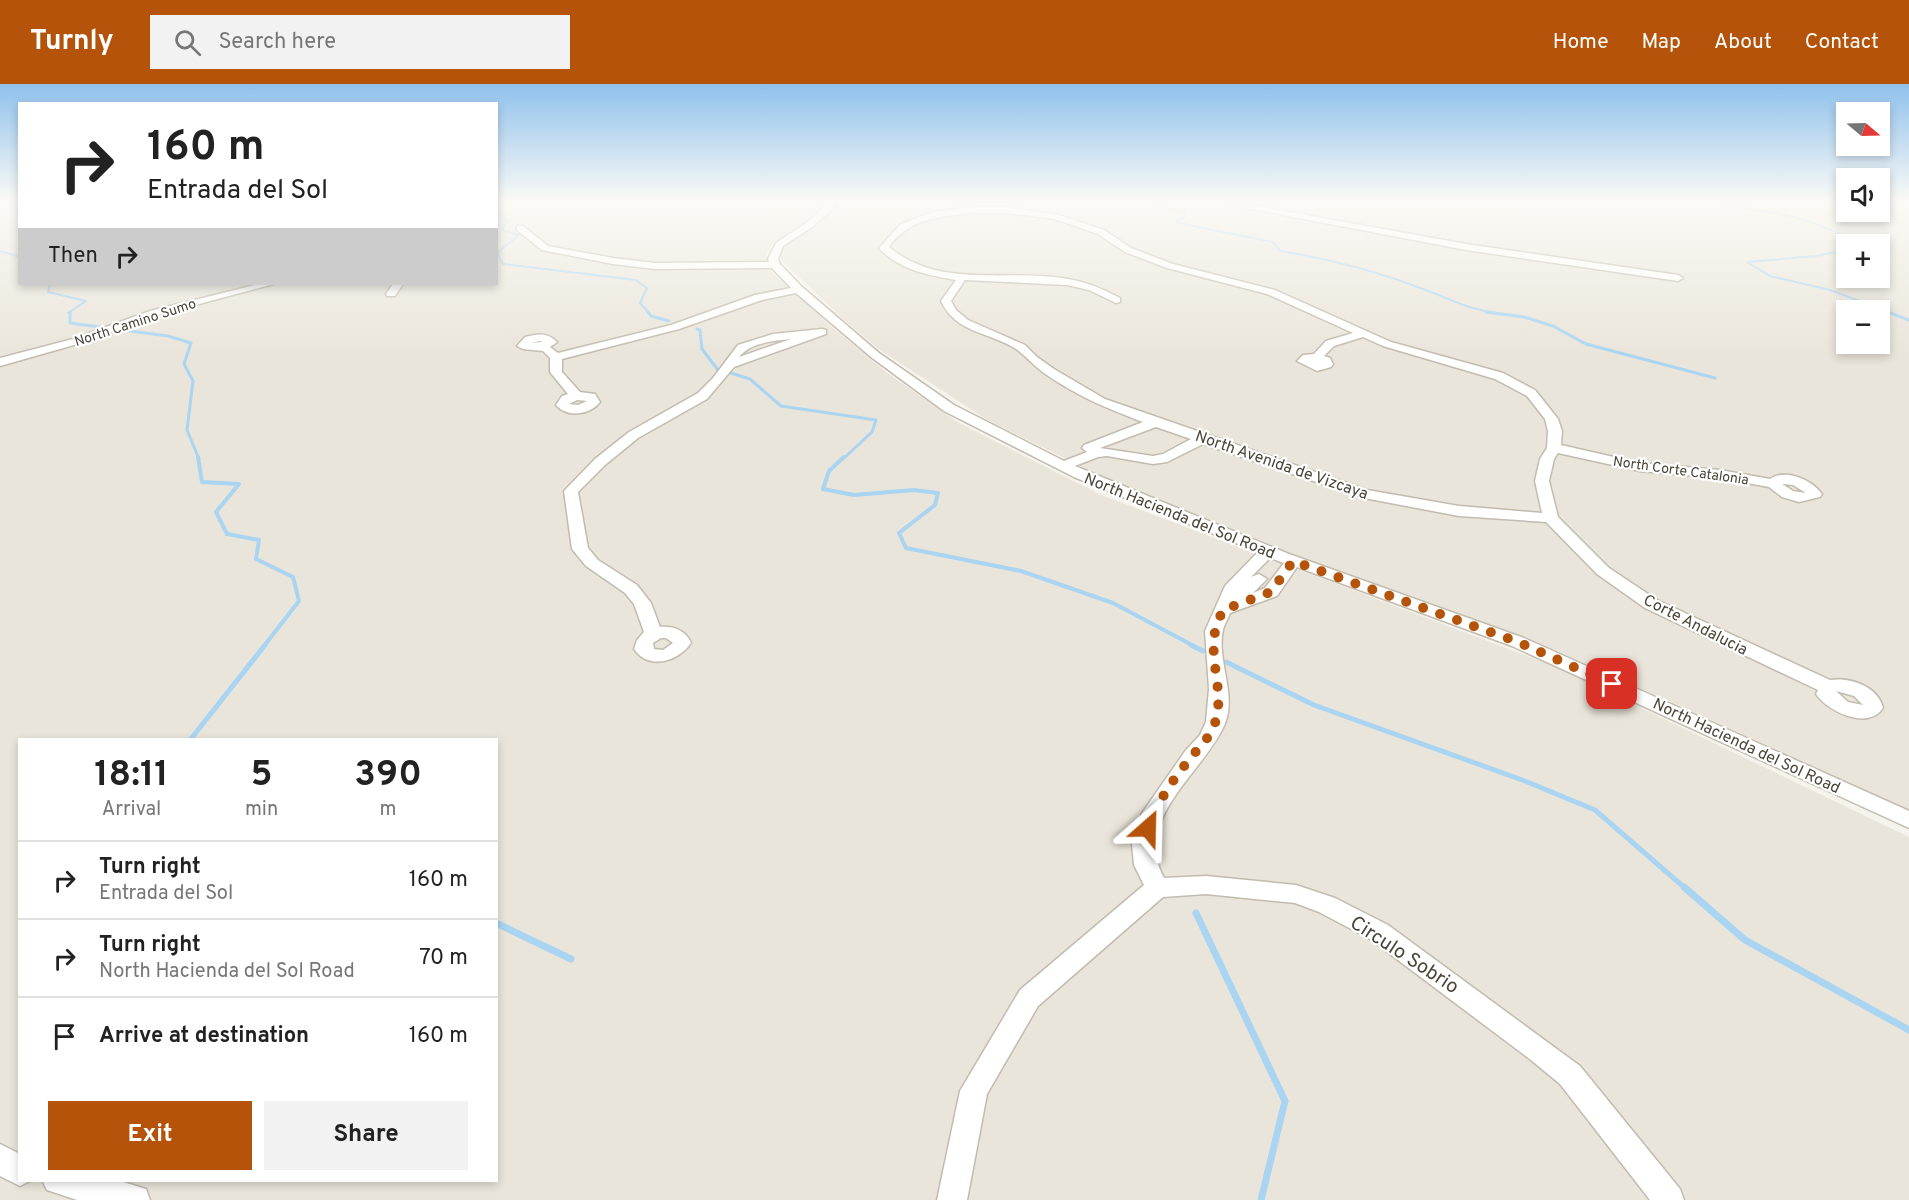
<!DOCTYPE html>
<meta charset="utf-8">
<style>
:root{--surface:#fff;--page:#f2f2f2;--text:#222;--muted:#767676;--line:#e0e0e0;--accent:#b45309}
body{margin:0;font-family:Overpass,sans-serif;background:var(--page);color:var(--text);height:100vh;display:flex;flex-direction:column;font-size:22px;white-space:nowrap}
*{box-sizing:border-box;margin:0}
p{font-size:20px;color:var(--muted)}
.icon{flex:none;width:33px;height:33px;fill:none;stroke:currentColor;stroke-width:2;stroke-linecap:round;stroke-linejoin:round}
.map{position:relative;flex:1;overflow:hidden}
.sheet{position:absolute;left:18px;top:654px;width:480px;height:444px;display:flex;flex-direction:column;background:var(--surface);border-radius:0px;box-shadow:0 3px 9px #0003}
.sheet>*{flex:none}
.banner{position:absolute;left:18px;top:18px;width:480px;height:183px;border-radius:0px;box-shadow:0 3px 9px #0003;background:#fff;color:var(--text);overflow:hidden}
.needle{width:39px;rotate:109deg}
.tools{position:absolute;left:1836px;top:18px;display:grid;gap:12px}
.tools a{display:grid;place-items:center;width:54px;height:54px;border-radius:0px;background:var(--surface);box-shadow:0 3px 9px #0003;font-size:30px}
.pin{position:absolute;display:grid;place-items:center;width:51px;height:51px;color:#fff;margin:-26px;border-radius:12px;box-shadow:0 3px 9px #0006}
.me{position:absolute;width:66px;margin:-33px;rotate:25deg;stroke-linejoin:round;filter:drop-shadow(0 0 4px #0008)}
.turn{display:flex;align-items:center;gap:21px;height:126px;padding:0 30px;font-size:27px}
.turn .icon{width:78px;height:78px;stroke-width:2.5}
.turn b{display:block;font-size:42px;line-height:51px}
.then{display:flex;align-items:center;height:57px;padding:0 30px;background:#0003;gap:12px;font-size:22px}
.eta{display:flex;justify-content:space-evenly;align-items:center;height:102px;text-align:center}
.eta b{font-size:36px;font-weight:700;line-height:42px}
.primary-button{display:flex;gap:12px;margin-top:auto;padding:12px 30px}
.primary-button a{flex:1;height:69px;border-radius:0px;background:var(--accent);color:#fff;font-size:24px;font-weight:700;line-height:69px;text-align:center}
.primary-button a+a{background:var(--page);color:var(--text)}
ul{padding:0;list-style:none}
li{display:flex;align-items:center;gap:18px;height:78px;padding:0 30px;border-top:2px solid var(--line)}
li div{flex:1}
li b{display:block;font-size:22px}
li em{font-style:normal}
header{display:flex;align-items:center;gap:36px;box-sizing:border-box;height:84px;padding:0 30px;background:var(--accent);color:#fff}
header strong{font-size:28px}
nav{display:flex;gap:33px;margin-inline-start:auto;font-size:21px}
.search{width:420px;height:54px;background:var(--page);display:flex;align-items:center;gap:15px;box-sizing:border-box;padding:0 21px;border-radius:0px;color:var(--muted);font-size:22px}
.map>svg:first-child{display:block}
.residential{fill:#eae5da;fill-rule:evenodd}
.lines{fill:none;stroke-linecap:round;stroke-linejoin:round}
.stream-far4{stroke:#a9d4f2;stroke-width:2}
.stream-far3{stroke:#a9d4f2;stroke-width:3}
.stream-far2{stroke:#a9d4f2;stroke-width:4}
.stream-far1{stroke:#a9d4f2;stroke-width:5}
.stream{stroke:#a9d4f2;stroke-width:7}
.minor-casing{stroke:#c2bbae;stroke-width:3}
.minor{fill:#fff;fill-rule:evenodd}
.route{stroke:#b45309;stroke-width:10;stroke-dasharray:0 18}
.labels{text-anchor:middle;stroke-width:4.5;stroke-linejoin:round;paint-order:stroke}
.far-street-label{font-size:14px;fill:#4b4439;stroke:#fff}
.street-label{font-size:16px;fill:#4b4439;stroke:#fff}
.near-street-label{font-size:20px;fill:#4b4439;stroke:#fff}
</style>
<header>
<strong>Turnly</strong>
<div class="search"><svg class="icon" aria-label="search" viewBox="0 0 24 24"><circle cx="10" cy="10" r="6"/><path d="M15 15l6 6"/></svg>Search here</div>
<nav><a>Home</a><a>Map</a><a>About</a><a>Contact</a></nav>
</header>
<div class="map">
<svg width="1909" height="1116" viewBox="0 0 1909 1116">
<rect width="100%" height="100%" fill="#f6f3ec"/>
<!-- residential -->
<path class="residential" d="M0 116H19L20 200H496L497 116H826L818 126 803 138 774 158 766 169 772 188 832 243 886 288 959 339 1101 411 1554 582 1909 753V1116H0ZM20 656H496V1096H20Z
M840 116H1846V128H1880V116H1909V727L1667 616 1517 551 1307 477 1183 428 1107 395 989 337 880 266 844 236 782 177 780 171 786 161 834 127ZM1846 160H1880V194H1846ZM1846 226H1880V260H1846Z"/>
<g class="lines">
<!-- stream-far4 -->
<path class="stream-far4" d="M1137 116 1186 129 1184 134 1175 137 1183 140 1273 158 1280 167C1329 175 1377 187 1423 205 1451 215 1466 225 1497 229
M1690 116C1742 125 1811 127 1854 160
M496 130 508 137 502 146 519 151 497 169 503 180 636 196 647 204 640 219 649 229
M1846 166 1816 172 1747 178 1770 192 1830 206 1892 229
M0 167 20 173
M50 200 48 208 86 217 68 229"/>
<!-- stream-far3 -->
<path class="stream-far3" d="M70 228V239L168 252 191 259 184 280 193 297 187 346 199 375
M648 228 651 232 669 237
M1486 228 1524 233 1553 242 1586 260 1715 294
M1888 228 1909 236
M697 245 700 246 702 265 718 286
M731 289 750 295 781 322 876 336 872 348 843 375"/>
<!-- stream-far2 -->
<path class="stream-far2" d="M198 373 202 398 239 400 216 428 227 450 259 456 256 475 293 493 299 517 264 562
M844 373 829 387 823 405 854 411 914 406 938 409 935 421 899 449 906 464 1021 487 1113 519 1194 562"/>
<!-- stream-far1 -->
<path class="stream-far1" d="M1191 561 1203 567
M1226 578 1314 621 1525 697 1595 726 1685 804
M190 656 265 561"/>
<!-- stream -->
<path class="stream" d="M1684 803 1745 856 1909 946
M1196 829 1285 1017 1261 1116
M496 839 571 875"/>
<!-- minor casing -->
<g class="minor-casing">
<path id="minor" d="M831 116H839L833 125 812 143 783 162 778 175 780 180 801 202 879 269 954 321 1064 377 1087 368 1082 364 1084 361 1143 338C1106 324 1077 312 1044 289 1034 282 1026 272 1016 265 990 248 955 249 941 217L956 196C928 191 899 186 879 164L901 140 933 128 975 123H1008L1059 131 1104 146 1131 164 1173 180 1275 206 1391 258 1503 289 1535 306 1558 335 1562 347 1561 361 1640 379 1720 386 1770 395C1786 384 1812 396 1822 410L1820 413 1799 418 1782 413 1769 403 1720 394 1640 387 1558 369 1554 375 1549 397 1558 433 1609 484 1657 516 1830 596C1850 593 1878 602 1883 624 1868 647 1827 627 1816 610L1818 606 1645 524 1597 490 1546 438 1459 432 1364 414 1203 360 1167 378 1153 380 1107 372 1098 373 1075 382 1289 470 1524 554 1909 727V744L1512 562 1297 483 1277 512 1230 529C1228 535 1224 541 1223 546 1216 577 1238 611 1224 642 1202 690 1132 735 1164 794L1206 792 1296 801 1335 814 1388 841 1580 982 1680 1105 1684 1116H1650L1560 1000 1531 976 1370 855 1319 828 1295 819 1206 810 1163 813 1038 922 987 1010 967 1116H937L960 1007 1020 906 1144 801 1134 781 1132 760 1142 729 1186 666 1200 651 1206 638 1209 605 1205 547 1225 502 1258 468 1074 393 944 327 871 273 796 209 762 216 679 245 562 275V288L580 308 595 310 600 318C590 331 567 334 556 321L562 312 568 310 550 288V274L543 267 523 265 517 262 525 253C538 250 547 248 557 258L550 263 558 269 671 241 755 211 791 204 772 184 655 185 613 180 542 166 517 146V142H523L548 162 613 174 655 179 769 178 768 175 776 159 806 139ZM975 129H1008L1055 135 1098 150 1125 168 1167 184 1267 210 1353 249 1326 257 1314 270 1303 271 1297 277 1317 287 1331 283 1333 280 1330 274 1324 272 1334 262 1363 253 1383 262 1495 295 1527 312 1545 335 1548 347 1547 364 1540 375 1535 397 1542 429 1459 422 1367 406 1105 315 1054 285 1037 273 1025 261 968 236 956 226 951 217 965 196 1067 201 1089 206 1116 219 1120 218V214C1103 205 1087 198 1068 195 1008 184 940 206 889 163 909 134 942 132 975 129ZM540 257 542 258 531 259ZM577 316 587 317 578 321 569 320ZM1156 343 1191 355 1163 370 1153 372 1100 364ZM1782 400 1793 401 1806 409 1793 407ZM1270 474 1284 479 1265 504 1253 509 1267 495 1259 490 1251 493ZM1836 607 1854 612 1863 621 1848 618Z
M1205 116H1223L1466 160 1678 191 1683 194 1678 197 1466 166Z
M259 200H274L158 231 81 259 0 282V274L73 255 150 227Z
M393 200H403L395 212H387L386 210Z
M822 245 826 246V250L734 283 707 315 638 354 605 381 578 408 588 464 598 476 637 501 651 519 660 543C673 542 686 546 691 559 679 577 649 587 634 565L637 556 644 548 634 520 625 509 586 482 572 465 564 407 595 375 629 348 698 309 713 294 738 261 773 250ZM791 255 739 273C751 258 774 257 791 255ZM661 554H666L673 559 663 566 654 565 653 559Z
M0 1060 20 1070V1096L30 1097 20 1102 0 1092Z
M42 1096H117L146 1105 150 1116H77L47 1106Z"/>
</g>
<!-- minor -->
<use href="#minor" class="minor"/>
</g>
<!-- sky -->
<linearGradient id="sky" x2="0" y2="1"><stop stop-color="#8fc1ec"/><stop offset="0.43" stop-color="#fbfaf6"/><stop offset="1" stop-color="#fbfaf6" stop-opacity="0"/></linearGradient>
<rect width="1909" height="272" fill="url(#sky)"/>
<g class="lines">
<!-- route -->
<path class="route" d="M1148 744C1157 718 1176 691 1194 670 1202 660 1211 652 1215 639 1225 609 1209 578 1215 548 1216 540 1220 533 1223 526L1271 508 1293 477 1518 558 1612 600"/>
</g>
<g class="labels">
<!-- far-street labels -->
<g class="far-street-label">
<text transform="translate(135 238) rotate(-18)" y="5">North Camino Sumo</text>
<text transform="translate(1681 386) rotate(8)" y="5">North Corte Catalonia</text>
</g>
<!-- street labels -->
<g class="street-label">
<text transform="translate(1282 380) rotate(19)" y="6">North Avenida de Vizcaya</text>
<text transform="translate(1180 431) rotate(22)" y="6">North Hacienda del Sol Road</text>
<text transform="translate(1696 540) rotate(27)" y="6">Corte Andalucia</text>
<text transform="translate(1747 661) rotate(25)" y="6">North Hacienda del Sol Road</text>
</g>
<!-- near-street labels -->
<g class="near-street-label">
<text transform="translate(1405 870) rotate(33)" y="7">Circulo Sobrio</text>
</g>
</g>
</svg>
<div class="tools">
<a><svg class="needle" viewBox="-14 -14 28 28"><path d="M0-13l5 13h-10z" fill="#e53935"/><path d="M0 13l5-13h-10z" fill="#767676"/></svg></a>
<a><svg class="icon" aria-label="sound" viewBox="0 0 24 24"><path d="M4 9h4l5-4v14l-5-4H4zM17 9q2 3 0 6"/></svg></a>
<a>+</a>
<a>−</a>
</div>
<div class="pin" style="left:1612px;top:600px;background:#d93025"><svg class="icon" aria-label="arrive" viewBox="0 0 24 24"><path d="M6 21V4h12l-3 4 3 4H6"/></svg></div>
<svg class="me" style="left:1148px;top:744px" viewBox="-20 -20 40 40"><path d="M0-17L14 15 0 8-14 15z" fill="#b45309" stroke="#fff" stroke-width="4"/></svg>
<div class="banner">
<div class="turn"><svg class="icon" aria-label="right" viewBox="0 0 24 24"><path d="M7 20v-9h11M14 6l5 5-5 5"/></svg><div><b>160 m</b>Entrada del Sol</div></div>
<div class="then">Then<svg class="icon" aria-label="right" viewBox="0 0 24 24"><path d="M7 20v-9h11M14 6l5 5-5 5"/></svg></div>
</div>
<section class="sheet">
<div class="eta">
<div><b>18:11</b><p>Arrival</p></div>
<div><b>5</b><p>min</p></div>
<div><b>390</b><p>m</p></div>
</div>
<ul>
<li><svg class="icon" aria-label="right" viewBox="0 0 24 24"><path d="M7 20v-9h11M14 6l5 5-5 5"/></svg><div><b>Turn right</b><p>Entrada del Sol</p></div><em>160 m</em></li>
<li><svg class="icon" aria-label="right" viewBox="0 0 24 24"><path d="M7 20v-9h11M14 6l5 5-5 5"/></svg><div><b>Turn right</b><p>North Hacienda del Sol Road</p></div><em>70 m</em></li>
<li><svg class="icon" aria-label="arrive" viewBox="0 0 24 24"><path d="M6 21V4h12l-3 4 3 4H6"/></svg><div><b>Arrive at destination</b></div><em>160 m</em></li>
</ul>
<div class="primary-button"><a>Exit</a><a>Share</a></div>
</section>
</div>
